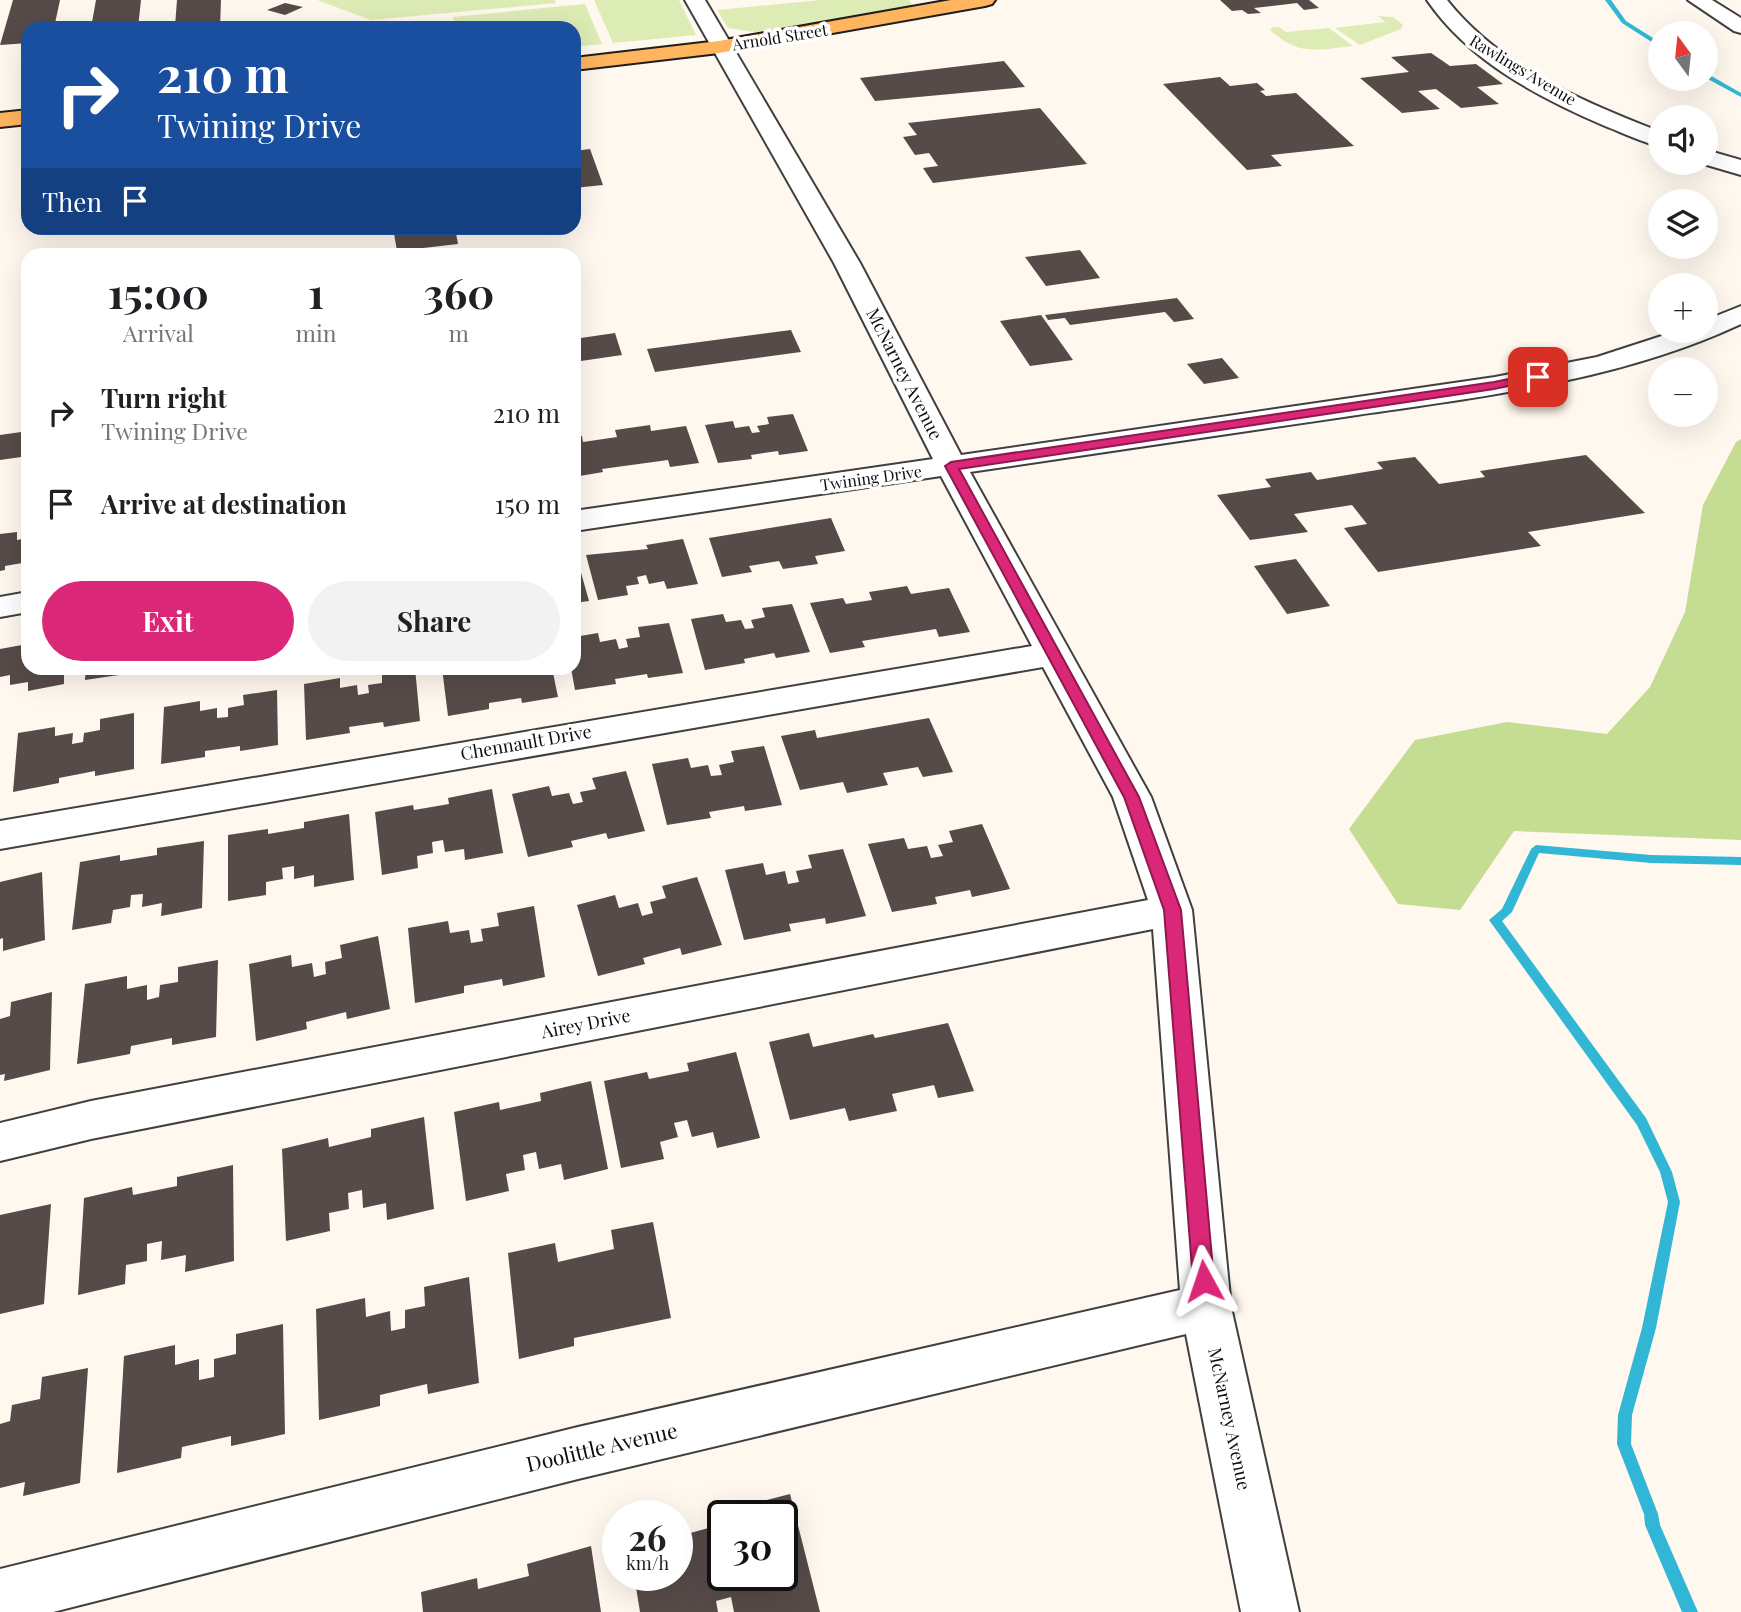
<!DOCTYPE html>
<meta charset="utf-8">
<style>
:root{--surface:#fff;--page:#f2f2f2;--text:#202124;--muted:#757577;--accent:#db2777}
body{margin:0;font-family:"Playfair Display",serif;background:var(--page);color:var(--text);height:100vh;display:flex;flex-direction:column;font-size:26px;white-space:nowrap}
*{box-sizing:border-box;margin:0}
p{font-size:23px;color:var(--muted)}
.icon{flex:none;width:38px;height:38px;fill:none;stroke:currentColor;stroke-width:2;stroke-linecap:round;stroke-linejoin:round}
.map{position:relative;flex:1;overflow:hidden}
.side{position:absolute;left:21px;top:248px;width:560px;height:427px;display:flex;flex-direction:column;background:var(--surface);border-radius:21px;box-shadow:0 7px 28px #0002}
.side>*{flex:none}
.banner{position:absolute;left:21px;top:21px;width:560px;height:214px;border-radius:21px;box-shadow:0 7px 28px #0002;background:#1a4fa0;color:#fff;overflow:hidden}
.needle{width:46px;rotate:345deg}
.buttons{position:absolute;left:1648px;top:21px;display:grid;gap:14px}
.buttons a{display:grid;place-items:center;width:70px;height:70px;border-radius:50%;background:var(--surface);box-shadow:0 7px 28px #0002;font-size:35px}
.speed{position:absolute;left:602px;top:1500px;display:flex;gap:14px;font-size:35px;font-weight:700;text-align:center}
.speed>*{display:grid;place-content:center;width:91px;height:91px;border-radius:50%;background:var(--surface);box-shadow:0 7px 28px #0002;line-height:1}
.speed small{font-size:18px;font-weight:400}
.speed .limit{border:4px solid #111;border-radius:10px;background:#fff;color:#111}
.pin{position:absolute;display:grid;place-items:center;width:60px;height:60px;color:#fff;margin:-30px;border-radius:14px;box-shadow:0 4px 10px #0006}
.me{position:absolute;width:77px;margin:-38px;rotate:355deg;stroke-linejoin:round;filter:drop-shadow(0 0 5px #0008)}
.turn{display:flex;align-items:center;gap:24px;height:147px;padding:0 21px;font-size:32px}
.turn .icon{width:91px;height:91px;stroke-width:2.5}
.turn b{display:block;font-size:49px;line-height:60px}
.then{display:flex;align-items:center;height:66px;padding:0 21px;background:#0003;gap:14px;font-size:26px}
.eta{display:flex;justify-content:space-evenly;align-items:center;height:119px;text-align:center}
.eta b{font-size:42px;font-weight:700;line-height:49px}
.cta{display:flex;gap:14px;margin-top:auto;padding:14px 21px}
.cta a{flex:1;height:80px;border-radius:42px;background:var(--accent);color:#fff;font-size:28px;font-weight:700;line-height:80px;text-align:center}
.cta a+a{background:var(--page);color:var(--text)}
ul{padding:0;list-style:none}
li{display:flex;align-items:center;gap:21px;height:91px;padding:0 21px}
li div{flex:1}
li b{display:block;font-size:26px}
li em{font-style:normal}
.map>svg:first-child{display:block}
.green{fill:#ddecb5}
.forest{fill:#c4dd93}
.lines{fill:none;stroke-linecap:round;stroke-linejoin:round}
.stream{fill:#32b6d5;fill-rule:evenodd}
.building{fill:#574b49}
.minor-casing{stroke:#404040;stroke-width:4}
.major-casing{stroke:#1e1e1e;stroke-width:4}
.minor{fill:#fff;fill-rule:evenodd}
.major{fill:#ffb55e;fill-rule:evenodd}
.route{fill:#db2777;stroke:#8e194d;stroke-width:2}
.labels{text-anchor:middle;stroke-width:7;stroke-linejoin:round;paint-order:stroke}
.far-street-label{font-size:16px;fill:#0d0d0d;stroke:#fff}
.street-label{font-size:18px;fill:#0d0d0d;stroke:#fff}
.near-street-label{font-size:21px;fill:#0d0d0d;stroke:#fff}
</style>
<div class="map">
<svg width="1741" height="1612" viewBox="0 0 1741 1612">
<rect width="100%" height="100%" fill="#fff8ee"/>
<!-- green -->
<path class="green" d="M317 0H555L556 3 371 20Z
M594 0H679L696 35 613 43Z
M821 0H909L912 4 908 7 755 32 728 28 717 10Z
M585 4 602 44 574 47V28H456L453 17Z
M1378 16 1393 17 1403 25 1401 29 1360 45 1335 28 1385 22Z
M1273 27H1279L1286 32 1329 28 1353 46C1316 50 1299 56 1270 30Z"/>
<!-- forest -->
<path class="forest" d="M1741 439V840L1514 831 1460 910 1398 904 1349 829 1415 740 1507 722 1607 734 1650 687 1685 612 1703 505 1736 442Z"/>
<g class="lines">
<!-- stream -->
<path class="stream" d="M1605 0H1611L1626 21 1661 43V48L1622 23Z
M1706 73 1741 93V97L1706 78Z
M1536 845 1651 855 1741 857V865L1651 863 1539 853 1512 912 1502 921 1646 1118 1672 1172 1680 1202 1656 1328 1632 1415 1631 1444 1658 1514 1660 1525 1698 1612H1682L1645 1525 1644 1514 1617 1444 1618 1415 1642 1328 1668 1202 1660 1172 1637 1125 1489 920 1502 909 1531 849Z"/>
</g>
<!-- building -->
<path class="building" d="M13 0H60L54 28H28V43L0 45Z
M96 0H141L138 28H91Z
M177 0H221L220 28H169L175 26Z
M1220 0H1309L1319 8 1304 10 1297 3 1254 8 1261 13 1248 14 1242 10 1232 11Z
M285 3 303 7 285 15 267 10Z
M1431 53 1450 66 1476 64 1503 84 1477 87 1499 104 1461 108 1436 89 1418 91 1440 109 1402 113 1360 78 1409 72 1391 57Z
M1004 61 1025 87 875 101 860 78Z
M1220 77 1230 86 1257 83 1265 90 1260 91 1266 96 1296 93 1354 146 1271 155 1282 166 1247 170 1163 84Z
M1040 108 1087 164 933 183 923 168 938 166 929 153 915 155 903 137 917 135 908 123Z
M590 149 603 185 574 188V151Z
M393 228H455L458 244 397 251Z
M1080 250 1100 278 1046 286 1025 257Z
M1177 298 1194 319 1174 322 1165 312 1070 325 1065 318 1048 320 1045 315Z
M1041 315 1073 360 1030 366 1000 321Z
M791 330 801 352 655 372 647 349Z
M615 333 622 355 574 362V339Z
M1222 358 1239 378 1204 384 1187 364Z
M793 414 808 451 779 455 778 451 751 455 752 459 718 463 705 425 733 421 735 428 749 426 752 433 760 432 757 426 769 424 767 417Z
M650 425 651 431 686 426 699 463 670 467 668 460 602 469 603 472 574 477V437L582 436 583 442 617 437 615 430Z
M28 431V456L0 460V435Z
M1586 455 1645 513 1528 532 1541 546 1378 572 1344 528 1367 524 1352 505 1294 514 1308 532 1250 540 1217 495 1271 487 1265 479 1311 472 1317 480 1383 469 1377 462 1415 457 1439 484 1485 477 1480 471Z
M831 518 845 551 815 556 818 564 783 569 779 561 749 566 752 572 722 577 709 538Z
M17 532V540L28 538V562L5 566V570L0 571V534Z
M683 539 698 584 667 589 664 581 649 584 646 575 637 577 639 584 626 586 628 595 598 600 586 555 648 549 646 545Z
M574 555H576L589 601 574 603Z
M1296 559 1330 606 1287 614 1254 566Z
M907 586 911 594 949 588 970 632 939 637 936 629 862 641 865 647 830 653 810 603 843 598 846 604 872 600 869 592Z
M792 604 810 652 776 658 774 653 744 659 745 663 705 670 691 619 723 614 726 622 741 620 745 629 754 628 751 620 765 617 762 608Z
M669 623 683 673 648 678 647 674 615 679 616 684 575 690 571 668H574V637L598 633 600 642 616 639 619 649 628 647 626 639 640 637 638 627Z
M28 640V668H64V684L28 691V682L10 685V675L0 677V649L22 645V641Z
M86 668H119V675L85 680Z
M415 668 420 721 384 727 383 722 349 727 350 733 306 740 304 684 340 678V688L357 685 358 695 369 693 368 685 382 683V673Z
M442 668H494L495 672 505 671 504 668H552L558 697 522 703 521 698 489 703V709L448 716Z
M277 690 278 745 240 751V746L205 751V757L161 764 164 707 200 701V711L217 708V718L228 717V708L244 705 243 695Z
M134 713V769L95 776V771L59 778V783L13 792 18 733 55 727V736L73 733 72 744 83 742 84 733 100 730V719Z
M929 718 953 772 923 777 918 767 883 773 888 785 847 793 843 782 800 790 781 736 815 730 817 738Z
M764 746 782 805 745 811 744 806 709 812 711 818 667 825 652 764 688 758 691 768 708 765 711 776 722 775 719 765 734 762 731 751Z
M626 771 645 831 608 839 606 833 571 841 573 847 528 857 512 794 549 786 552 796 569 793 573 804 583 802 580 792 596 789 592 778Z
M492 789 503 853 465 860 464 849 445 852 443 840 432 842 433 853 417 856 418 868 382 875 375 812 413 805 414 810 449 804 448 798Z
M349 814 354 880 314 887V875L294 879V866L282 868 283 879 266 882V895L228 901V835L268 829V834L304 828V822Z
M982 824 1010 889 972 897 970 890 935 897 937 904 892 912 868 844 904 838 908 849 927 846 931 858 943 856 938 845 953 842 949 831Z
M204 841 202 908 161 916 162 903 142 907 143 894 131 895 130 907 113 910 111 923 72 930 80 862 120 855V861L157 855V848Z
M843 849 866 916 826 924 825 918 789 924 791 931 744 940 725 870 763 863 766 875 785 871 788 884 799 882 796 871 812 868 808 855Z
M42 872 45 940 3 951V938L0 939V882Z
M697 877 722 945 682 955 680 948 643 958 645 964 598 976 577 905 615 895 619 908 638 903 642 916 653 913 650 902 666 898 662 886Z
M534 906 545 977 503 986 502 979 464 986V993L415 1003 408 928 448 921 450 933 469 930 471 943 483 941 481 929 499 926 497 913Z
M378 936 390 1009 347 1019 346 1012 306 1022 307 1029 256 1041 249 964 291 955 292 967 312 963 314 977 326 974 325 962 342 958 340 945Z
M218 960 216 1037 172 1045V1038L131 1046 130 1054 77 1064 85 984 127 976V989L147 985V1000L159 997 160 985 178 982V967Z
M52 992 50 1070 4 1081 5 1074 0 1075V1019L10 1016 11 1002Z
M948 1023 974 1091 938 1098 934 1085 892 1094 897 1111 849 1121 845 1108 790 1120 769 1042 809 1033 813 1047 873 1034 875 1038Z
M736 1052 760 1138 717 1148 713 1132 692 1137 687 1120 674 1123 678 1137 660 1142 664 1159 621 1168 604 1081 647 1072 649 1079 689 1071 687 1063Z
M591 1081 608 1169 564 1180 561 1164 539 1169 536 1152 523 1155 525 1170 506 1174 509 1191 466 1201 454 1112 499 1102 500 1110 541 1101 540 1093Z
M424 1117 434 1209 387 1220 386 1203 363 1208 362 1190 348 1193 349 1209 329 1213 330 1231 286 1241 282 1149 328 1138 329 1147 371 1137V1129Z
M233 1165 234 1261 185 1272 186 1255 161 1260 162 1241 147 1244V1261L126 1265 125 1284 78 1295 84 1198 132 1187 133 1195 177 1186V1177Z
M51 1204 44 1304 0 1314V1215Z
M653 1222 671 1318 574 1338V1346L519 1359 508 1253 555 1243 558 1262 614 1249 611 1230Z
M469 1277 479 1383 428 1394 427 1384 380 1395V1406L319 1420 316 1309 365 1298 366 1317 390 1311 391 1331 405 1328V1310L425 1306 424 1287Z
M283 1324 285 1434 231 1446V1436L182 1447 181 1458 117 1473 124 1356 175 1345V1365L199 1359V1380L214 1377V1359L236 1354V1334Z
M88 1368 80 1483 23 1496 25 1482 0 1488V1424L10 1421 12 1405 40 1399 42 1377Z
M790 1494 820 1612H734L731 1597 716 1601 718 1612H640L634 1575H677V1525L681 1524 683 1535 723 1524V1575H782V1516H730L729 1510Z
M591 1546 601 1612H423L421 1592 477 1578 478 1589 529 1576 527 1564Z"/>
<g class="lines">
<!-- minor casing -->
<g class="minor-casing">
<path id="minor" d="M685 0H705L860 263 961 455 1495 377 1597 357 1677 331H1706V320L1741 306V324C1621 380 1487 396 1357 415 1228 434 1099 453 970 472L1151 797 1192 910 1231 1307 1299 1612H1241L1186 1334 578 1479 53 1612H0V1569L578 1427 1180 1290 1153 929 91 1139 0 1161V1123L91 1101 1148 900 1113 797 1043 667 0 849V821L1032 646 941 476 574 531V511L933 459 834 263Z
M1427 0H1447C1500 67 1583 102 1661 132V147C1642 142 1623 133 1605 126 1538 97 1470 62 1427 0Z
M1688 0H1712L1741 18V33L1734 31Z
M1706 150 1741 160V175L1700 163H1706Z
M28 592V612L0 617V597Z"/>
</g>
<!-- major casing -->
<g class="major-casing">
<path id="major" d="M951 0H995L992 4 985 6 719 53 574 70V58L719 41Z
M28 110V124L0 127V113Z"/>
</g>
<!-- minor -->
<use href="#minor" class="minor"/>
<!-- major -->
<use href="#major" class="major"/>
</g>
<!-- route -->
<path class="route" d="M1538 373 1542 374V379L1494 389 959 469 1139 797 1181 910 1214 1281 1211 1287 1204 1290 1196 1287 1193 1281 1164 910 1124 797 945 466 951 462 1494 382Z"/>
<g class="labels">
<!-- far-street labels -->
<g class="far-street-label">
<text transform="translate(780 37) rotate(-9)" y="6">Arnold Street</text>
<text transform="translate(1523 70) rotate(31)" y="6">Rawlings Avenue</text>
<text transform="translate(871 478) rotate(-8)" y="6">Twining Drive</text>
</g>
<!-- street labels -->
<g class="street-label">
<text transform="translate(904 374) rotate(63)" y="6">McNarney Avenue</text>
<text transform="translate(526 743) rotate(-10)" y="6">Chennault Drive</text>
<text transform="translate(586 1024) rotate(-11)" y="6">Airey Drive</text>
<text transform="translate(1229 1419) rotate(78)" y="6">McNarney Avenue</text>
</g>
<!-- near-street labels -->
<g class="near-street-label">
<text transform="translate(602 1448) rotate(-13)" y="7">Doolittle Avenue</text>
</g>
</g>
</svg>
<div class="buttons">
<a><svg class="needle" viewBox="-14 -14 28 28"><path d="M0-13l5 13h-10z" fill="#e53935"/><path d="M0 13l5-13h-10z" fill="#757577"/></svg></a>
<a><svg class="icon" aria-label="sound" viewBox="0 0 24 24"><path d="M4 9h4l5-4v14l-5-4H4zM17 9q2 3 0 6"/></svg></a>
<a><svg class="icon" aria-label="layers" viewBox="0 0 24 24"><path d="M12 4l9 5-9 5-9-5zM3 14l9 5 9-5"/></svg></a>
<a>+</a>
<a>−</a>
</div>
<div class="speed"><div>26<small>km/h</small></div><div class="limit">30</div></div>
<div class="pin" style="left:1538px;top:377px;background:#d93025"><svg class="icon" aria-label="arrive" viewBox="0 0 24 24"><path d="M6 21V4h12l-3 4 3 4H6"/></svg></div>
<svg class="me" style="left:1204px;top:1281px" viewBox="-20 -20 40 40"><path d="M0-17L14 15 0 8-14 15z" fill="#db2777" stroke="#fff" stroke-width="4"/></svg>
<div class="banner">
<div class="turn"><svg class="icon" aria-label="right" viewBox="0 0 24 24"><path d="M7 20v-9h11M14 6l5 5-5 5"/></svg><div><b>210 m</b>Twining Drive</div></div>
<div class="then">Then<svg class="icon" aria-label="arrive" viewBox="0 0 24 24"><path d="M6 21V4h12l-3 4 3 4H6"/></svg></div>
</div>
<section class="side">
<div class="eta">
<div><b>15:00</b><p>Arrival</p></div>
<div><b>1</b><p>min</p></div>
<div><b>360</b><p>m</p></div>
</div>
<ul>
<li><svg class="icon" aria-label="right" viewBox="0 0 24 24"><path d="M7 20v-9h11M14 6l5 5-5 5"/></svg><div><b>Turn right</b><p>Twining Drive</p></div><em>210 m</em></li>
<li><svg class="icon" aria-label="arrive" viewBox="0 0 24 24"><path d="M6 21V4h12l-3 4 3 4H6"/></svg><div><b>Arrive at destination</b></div><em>150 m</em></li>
</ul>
<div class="cta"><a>Exit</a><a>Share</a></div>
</section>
</div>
